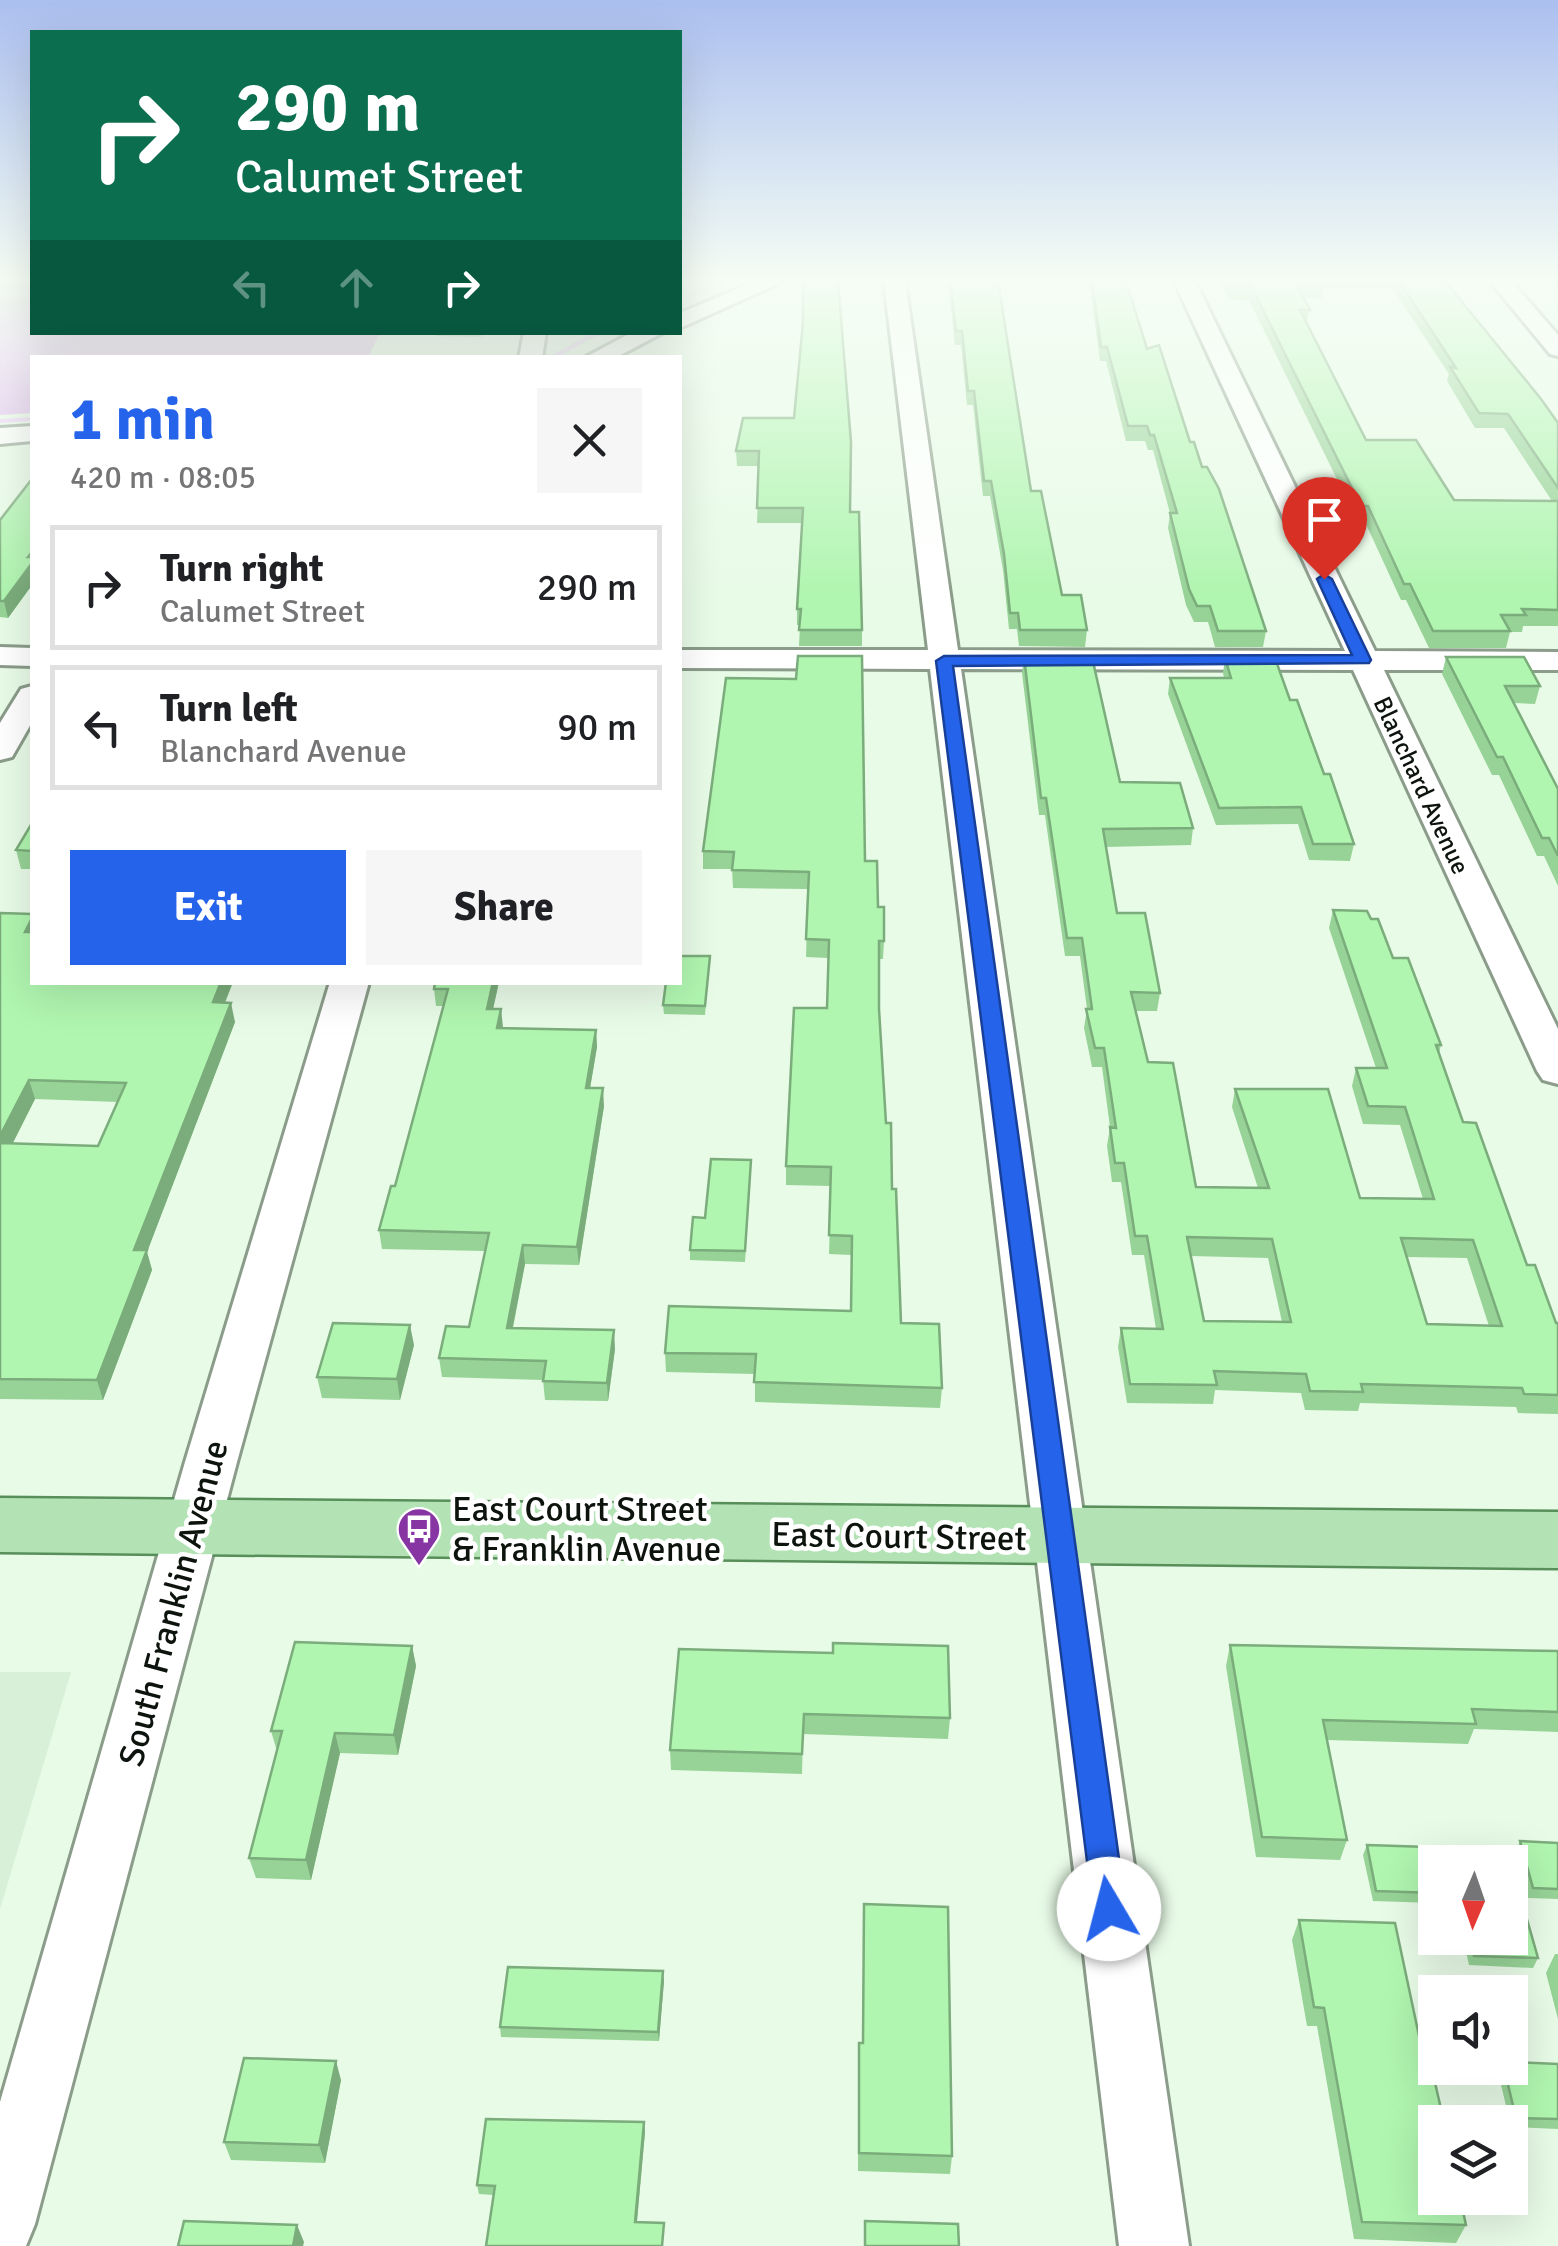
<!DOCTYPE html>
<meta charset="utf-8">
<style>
:root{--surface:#fff;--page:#f6f6f6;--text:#202124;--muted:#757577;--line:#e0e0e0;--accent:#2563eb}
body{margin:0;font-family:Signika,sans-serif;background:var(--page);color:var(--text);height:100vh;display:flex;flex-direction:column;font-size:38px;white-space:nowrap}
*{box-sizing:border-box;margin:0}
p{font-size:32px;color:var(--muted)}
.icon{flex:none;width:55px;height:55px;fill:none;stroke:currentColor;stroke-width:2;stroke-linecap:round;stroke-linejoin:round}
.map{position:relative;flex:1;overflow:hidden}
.panel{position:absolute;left:30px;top:355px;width:652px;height:630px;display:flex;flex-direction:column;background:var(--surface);border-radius:0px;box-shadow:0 10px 40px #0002}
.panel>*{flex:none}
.guide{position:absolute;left:30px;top:30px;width:652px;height:305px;border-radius:0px;box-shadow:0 10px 40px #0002;background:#0b6e4f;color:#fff;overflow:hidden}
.needle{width:65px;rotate:182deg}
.buttons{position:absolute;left:1418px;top:1845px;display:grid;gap:20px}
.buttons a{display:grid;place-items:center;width:110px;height:110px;border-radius:0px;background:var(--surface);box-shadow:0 10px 40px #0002;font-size:50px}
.pin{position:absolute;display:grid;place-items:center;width:85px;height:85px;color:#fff;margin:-102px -42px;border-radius:50% 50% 50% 0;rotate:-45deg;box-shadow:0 0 10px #0007}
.pin .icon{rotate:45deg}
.me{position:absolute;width:110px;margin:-55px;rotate:352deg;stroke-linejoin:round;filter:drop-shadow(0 0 8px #0008)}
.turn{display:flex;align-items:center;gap:35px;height:210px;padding:0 40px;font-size:45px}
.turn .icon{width:130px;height:130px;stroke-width:2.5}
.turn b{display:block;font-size:70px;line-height:85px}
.lanes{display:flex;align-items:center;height:95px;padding:0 40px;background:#0003;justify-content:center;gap:50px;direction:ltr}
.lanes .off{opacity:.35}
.round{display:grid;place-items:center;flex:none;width:105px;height:105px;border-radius:0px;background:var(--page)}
.head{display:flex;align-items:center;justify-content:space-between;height:170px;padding:0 40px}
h1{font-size:60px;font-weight:800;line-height:75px;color:var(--accent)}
.action{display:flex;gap:20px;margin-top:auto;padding:20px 40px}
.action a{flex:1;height:115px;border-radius:0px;background:var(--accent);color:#fff;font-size:40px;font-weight:800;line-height:115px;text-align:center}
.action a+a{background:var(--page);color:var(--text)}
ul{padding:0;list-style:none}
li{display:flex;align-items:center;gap:30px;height:125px;margin:0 20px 15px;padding:0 20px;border:5px solid var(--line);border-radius:0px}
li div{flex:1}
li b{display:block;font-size:38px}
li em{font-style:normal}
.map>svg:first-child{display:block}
.built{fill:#d7f0d7}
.green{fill:#e1b6f3}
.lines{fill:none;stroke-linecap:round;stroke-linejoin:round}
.stream{fill:#efcffc;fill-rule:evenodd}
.minor-casing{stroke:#8b9c8a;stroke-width:6}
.major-casing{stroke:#588e5a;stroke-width:5}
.minor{fill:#fff;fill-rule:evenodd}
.major{fill:#b3e3b5;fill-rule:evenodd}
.wall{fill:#97d397;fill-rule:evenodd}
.shaded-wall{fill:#7bac7b}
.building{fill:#b0f5b0;stroke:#7bac7b;stroke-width:2.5;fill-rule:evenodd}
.route{fill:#2563eb;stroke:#184099;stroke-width:2.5}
.labels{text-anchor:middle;stroke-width:9;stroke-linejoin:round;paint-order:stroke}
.far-street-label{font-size:25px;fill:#0d130d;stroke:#fff}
.near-poi-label{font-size:35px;fill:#0d130d;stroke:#fff;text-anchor:start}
.near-street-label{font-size:35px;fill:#0d130d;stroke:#fff}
</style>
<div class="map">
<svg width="1558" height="2246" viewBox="0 0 1558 2246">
<rect width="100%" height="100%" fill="#e8fbe7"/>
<!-- built -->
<path class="built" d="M0 1672H71L0 1909Z"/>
<!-- green -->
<path class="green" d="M0 281H32V332L380 333 368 357 32 358V413L0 415Z"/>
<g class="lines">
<!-- stream -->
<path class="stream" d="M723 281H731L680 302V298Z
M594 332H603L556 358H547Z
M32 417V421L0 423V419Z"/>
<!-- minor casing -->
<g class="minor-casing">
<path id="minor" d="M756 281H784L680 328V313Z
M884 281H905L958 650 1345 651 1174 281H1195L1375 651 1558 652V670H1384L1558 1029V1084L1543 1080 1537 1071 1353 670 961 669 1189 2246H1119L930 669 680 668V650H928Z
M1490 281H1511L1558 335V356L1550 354Z
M524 332H546L542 358H519Z
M633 332H664L615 358H584Z
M32 426V441L0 444V428Z
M0 647 32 648V666L0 665Z
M32 686V722L12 757 0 760V723L21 689Z
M330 982H369L237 1462 35 2224 26 2246H0V2102L185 1462Z"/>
</g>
<!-- major casing -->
<g class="major-casing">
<path id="major" d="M0 1498 1558 1512V1568L0 1552Z"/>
</g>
<!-- minor -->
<use href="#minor" class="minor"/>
<!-- major -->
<use href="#major" class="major"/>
</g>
<!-- wall -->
<path class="wall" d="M948 281H998L1031 491 1062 595 1087 630 1085 647 1019 646 1017 629H1009L1003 570 990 496H983L973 405H967L961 345H955Z
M1089 281H1126L1147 349 1202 467 1266 631 1263 647H1215L1208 622H1194L1186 605 1168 528 1170 513 1153 450H1148L1145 441H1126L1106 361H1100Z
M1220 281H1445L1558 423V626H1523L1522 632H1510L1506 648H1429L1406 600H1401L1365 522H1358L1249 300 1228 299ZM1324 287 1392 288 1449 374 1447 381 1475 428H1504L1552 501 1454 500 1366 440 1306 323 1310 310 1304 298H1322Z
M1550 281H1558V290Z
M435 332H482L481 337 436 336Z
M743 418 850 512 862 630V646H799L800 625H797V609L802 523H757L759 466H737L736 451Z
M32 479V585L8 618 0 617V520Z
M1024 657 1120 782 1193 828 1191 845 1105 847 1117 913 1160 993 1157 1011H1136L1148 1062 1196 1187 1258 1188 1232 1107 1235 1089 1360 1198 1423 1199 1400 1125 1363 1124 1352 1086 1356 1068H1376L1329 928 1333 910 1371 919 1441 1045 1439 1053 1463 1122 1527 1265 1556 1323H1558V1414L1518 1413 1516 1407 1360 1403 1358 1411 1305 1410 1301 1393 1215 1390 1213 1404 1127 1403 1118 1347 1121 1328 1156 1329 1144 1255H1132L1121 1182H1112L1107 1146 1110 1127 1102 1067H1092L1084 1028 1087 1009 1080 956H1065L1045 815H1039L1022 673ZM1191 1256 1268 1258 1282 1322 1204 1321ZM1407 1257 1467 1258 1489 1326 1427 1324Z
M1446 657 1540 686 1535 704 1514 703 1558 789V886L1544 856H1537L1499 775H1492L1442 674Z
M1225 658 1290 700 1354 844 1350 861 1309 860 1298 824 1216 825 1168 694 1170 678H1224L1223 673Z
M726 678 865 861 878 907 884 941 883 959H879V1009L886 1123 892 1189 901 1323 942 1388 940 1408 755 1402V1374L666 1372 665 1353 851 1311V1255L829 1254 831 1186 786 1185V1166L827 1008 828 958 806 957 808 889 733 888 732 869H703V851Z
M32 823V869H21L16 850Z
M0 913 32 982H233L225 1003 235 1022 147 1252 152 1270 103 1400 0 1399ZM35 1099 118 1102 98 1146 13 1143Z
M710 956 705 1015 664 1014 663 1005Z
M499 982 493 1009 503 1028 596 1030 597 1047 590 1088 604 1106 579 1265 525 1264 513 1328 615 1349 608 1401 545 1400 543 1380 442 1377 439 1358 469 1327 485 1251 382 1249 379 1230 395 1186 443 1006H436L434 989Z
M751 1170 745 1262 690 1260V1250L705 1218Z
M414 1345 400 1400 322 1398 317 1377Z
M1230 1645 1558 1651V1732L1474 1729 1468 1744 1327 1740 1347 1840 1340 1860 1256 1857 1226 1666Z
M412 1646 416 1666 398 1755 340 1753 311 1880 256 1878 249 1858 277 1751 271 1731Z
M679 1649 950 1718 948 1739 803 1734 802 1774 671 1770 670 1750Z
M1520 1841 1558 1843V1899L1528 1898 1516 1851Z
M1367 1845 1435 1879 1434 1903 1373 1901 1363 1855Z
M864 1904 952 2156 950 2174 858 2171V2061L859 2043H862Z
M1299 1920 1425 2064 1466 2225 1456 2243 1354 2239 1317 2026H1307L1292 1940Z
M1463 1938H1510L1538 1958 1533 1968 1469 1965Z
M1555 1954H1558V2019L1546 1973Z
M664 1981 659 2041 501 2037 500 2027Z
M1558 2064V2129L1511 2127 1498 2072 1500 2068Z
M341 2080 325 2163 231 2160 224 2142Z
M644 2122 645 2132 637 2222 665 2232 493 2195 479 2194 477 2185Z"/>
<!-- shaded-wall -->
<path class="shaded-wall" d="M32 552V585L8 618 4 601Z
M32 918V947L25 932Z
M221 982H233L217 1022 213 1002Z
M493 982H499L489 1027 487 1009Z
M231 1003 235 1022 147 1252 152 1270 103 1400 97 1380 134 1250Z
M501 1009 503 1027 497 1028Z
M596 1030 597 1047 587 1106 586 1088Z
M29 1080 35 1099 3 1162 0 1153V1136Z
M603 1088 604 1106 579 1265 577 1247Z
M523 1245 525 1264 509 1346 507 1328Z
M410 1325 414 1345 400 1400 397 1379Z
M614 1330 615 1349 608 1401 607 1383Z
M412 1646 416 1666 398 1755 394 1735Z
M335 1733 340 1753 311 1880 306 1860Z
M663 1971 664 1981 659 2041 658 2032Z
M336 2061 341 2080 325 2163 319 2145Z
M644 2122 645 2132 636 2231 635 2222Z
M297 2225 304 2242 303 2246H293Z"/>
<!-- building -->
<path class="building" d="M803 281H838L851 442 850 512H859L862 630H799L801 609H797L803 508H757L759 451H736L743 418H794L803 322Z
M950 281H998L1031 491H1041L1062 595H1081L1087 630H1020L1018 613H1010L1004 554 991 481H984L974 391H968L962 331H956Z
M1092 281H1126L1147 349 1159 345 1190 442H1194L1202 467H1207L1219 489 1266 631H1218L1210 606H1197L1189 589 1170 513H1177L1154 435H1150L1147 426H1128L1107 347H1101Z
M1228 281H1322L1325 285H1297L1310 310H1300L1366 440H1416L1454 500 1558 501V610L1522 609 1526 615H1501L1510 631H1433L1410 584H1404L1368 506H1361L1251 286H1230Z
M1399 281H1445L1541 399 1558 423V488L1508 414 1479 413 1450 367 1456 368Z
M32 479V552L28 557H32V563L4 601H0V520Z
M798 656H862L865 861H877L878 907H884V941H879V1009L886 1123H891L892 1189H896L901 1323 939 1324 942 1388 754 1382 756 1354 665 1353 669 1306 851 1311 852 1236 829 1235 831 1167 786 1166 794 1008H827L829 940 806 939 809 872 732 870 734 852 703 851 726 678 796 679Z
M1024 657H1092L1120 782 1180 783 1193 828 1103 829 1117 913H1145L1160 993 1131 992 1148 1062 1173 1063 1196 1187 1269 1188 1235 1089H1328L1360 1198 1434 1199 1405 1107 1368 1106 1356 1068H1387L1333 910 1367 911 1371 919H1378L1393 958H1408L1441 1045H1436L1463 1122 1476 1123 1527 1265H1535L1556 1323H1558V1395L1524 1394 1522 1388 1361 1384 1363 1392 1310 1391 1306 1374 1214 1371 1217 1385 1130 1384 1121 1328 1163 1329 1147 1236H1135L1124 1163H1115L1110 1127 1116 1128 1104 1048H1095L1086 1009H1092L1082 938H1067L1046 798H1041ZM1187 1237 1272 1239 1291 1322 1204 1321ZM1401 1238 1473 1240 1502 1326 1427 1324Z
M1446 657H1524L1540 686H1505L1558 789V856L1549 838H1542L1503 757H1497Z
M1225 658H1275L1290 700H1297L1324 774H1330L1354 844H1313L1301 807 1219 808 1170 678H1231Z
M32 823V851L16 850Z
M0 913 32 914V918L25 932H32V982H221L213 1002 231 1003 134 1250H147L97 1380 0 1379V1143L98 1146 126 1083 29 1080 0 1136Z
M680 956H710L705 1006 663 1005 666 982H680Z
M435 982H493L487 1009H501L497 1028 596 1030 586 1088H603L577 1247 523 1245 507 1328 614 1330 607 1383 543 1381 546 1361 439 1358 446 1326 469 1327 489 1233 379 1230 391 1186H395L448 989H434Z
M711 1159 751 1160 745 1251 690 1250 693 1217 705 1218Z
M333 1323 410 1325 397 1379 317 1377Z
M295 1642 412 1646 394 1735 335 1733 306 1860 249 1858 282 1731H271Z
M833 1643 948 1646 950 1718 804 1714 802 1754 670 1750 679 1649 833 1653Z
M1230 1645 1558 1651V1712L1472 1709 1476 1724 1323 1720 1347 1840 1262 1837Z
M1520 1841 1558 1843V1889L1533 1888Z
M1367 1845 1428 1847 1435 1879V1893L1376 1891Z
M864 1904 948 1907 952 2156 859 2153V2043H863Z
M1510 1908 1524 1909 1538 1958 1474 1956 1469 1938H1510Z
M1299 1920 1395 1923 1425 2064 1431 2065 1444 2122H1435V2198H1460L1466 2225 1362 2222 1324 2008 1314 2007Z
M508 1967 663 1971 658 2032 500 2027Z
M244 2058 336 2061 319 2145 224 2142Z
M1510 2062 1558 2064V2119L1516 2118 1504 2068H1510Z
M486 2119 644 2122 635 2222 664 2223 662 2246H486L495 2186 477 2185Z
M184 2221 297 2225 293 2246H178Z
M865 2221 958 2224 959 2246H865Z"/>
<!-- sky -->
<linearGradient id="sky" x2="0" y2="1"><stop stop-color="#abbff0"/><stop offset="0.47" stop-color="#f5fdf4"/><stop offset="1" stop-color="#f5fdf4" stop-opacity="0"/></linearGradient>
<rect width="1558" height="595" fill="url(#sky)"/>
<!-- route -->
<path class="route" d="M1324 574 1332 579 1371 660 1369 663 953 666 1126 1909 1121 1920 1109 1925 1097 1920 1093 1909 936 661 944 656 1352 655 1317 579Z"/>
<!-- icons -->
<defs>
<g id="bus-pin" transform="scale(2.25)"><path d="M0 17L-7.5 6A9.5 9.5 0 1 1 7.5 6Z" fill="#8835a4" stroke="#fff"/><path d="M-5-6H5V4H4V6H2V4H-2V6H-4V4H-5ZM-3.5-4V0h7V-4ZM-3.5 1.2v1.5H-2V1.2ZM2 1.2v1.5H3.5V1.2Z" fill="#fff"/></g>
</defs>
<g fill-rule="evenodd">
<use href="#bus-pin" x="419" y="1529"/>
</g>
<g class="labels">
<!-- far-street labels -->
<g class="far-street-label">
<text transform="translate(1422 785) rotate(65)" y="9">Blanchard Avenue</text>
</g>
<!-- near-poi labels -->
<g class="near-poi-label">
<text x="452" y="1521">East Court Street<tspan x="452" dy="40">&amp; Franklin Avenue</tspan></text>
</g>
<!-- near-street labels -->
<g class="near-street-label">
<text transform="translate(899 1536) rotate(1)" y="12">East Court Street</text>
<text transform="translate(173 1603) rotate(-75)" y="12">South Franklin Avenue</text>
</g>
</g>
</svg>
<div class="buttons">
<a><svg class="needle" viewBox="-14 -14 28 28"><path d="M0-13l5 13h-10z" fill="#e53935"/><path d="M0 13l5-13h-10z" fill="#757577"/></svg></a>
<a><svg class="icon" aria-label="sound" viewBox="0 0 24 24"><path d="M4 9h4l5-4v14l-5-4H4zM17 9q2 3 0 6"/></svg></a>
<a><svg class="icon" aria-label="layers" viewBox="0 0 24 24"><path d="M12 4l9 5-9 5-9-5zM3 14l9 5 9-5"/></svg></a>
</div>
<div class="pin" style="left:1324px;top:579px;background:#d93025"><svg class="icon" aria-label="arrive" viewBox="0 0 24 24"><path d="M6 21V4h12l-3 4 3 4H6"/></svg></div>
<svg class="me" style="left:1109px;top:1909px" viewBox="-20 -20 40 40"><circle r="19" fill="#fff"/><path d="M0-13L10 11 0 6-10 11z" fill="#2563eb"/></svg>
<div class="guide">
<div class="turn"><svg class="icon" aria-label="right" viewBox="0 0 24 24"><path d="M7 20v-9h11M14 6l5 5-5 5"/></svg><div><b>290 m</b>Calumet Street</div></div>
<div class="lanes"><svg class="icon off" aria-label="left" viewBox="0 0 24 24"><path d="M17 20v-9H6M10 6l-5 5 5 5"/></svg><svg class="icon off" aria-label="ahead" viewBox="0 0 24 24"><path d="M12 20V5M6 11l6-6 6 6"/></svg><svg class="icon" aria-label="right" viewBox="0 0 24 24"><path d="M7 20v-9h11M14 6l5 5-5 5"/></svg></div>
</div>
<section class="panel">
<div class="head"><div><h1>1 min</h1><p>420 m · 08:05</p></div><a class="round"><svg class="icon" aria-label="close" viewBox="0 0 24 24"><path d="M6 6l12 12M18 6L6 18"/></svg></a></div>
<ul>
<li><svg class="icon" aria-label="right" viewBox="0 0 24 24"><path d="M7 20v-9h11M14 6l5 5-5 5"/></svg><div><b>Turn right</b><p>Calumet Street</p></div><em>290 m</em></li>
<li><svg class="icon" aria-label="left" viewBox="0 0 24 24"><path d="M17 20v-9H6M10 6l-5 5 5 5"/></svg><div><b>Turn left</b><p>Blanchard Avenue</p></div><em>90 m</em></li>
</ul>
<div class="action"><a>Exit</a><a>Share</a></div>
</section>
</div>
